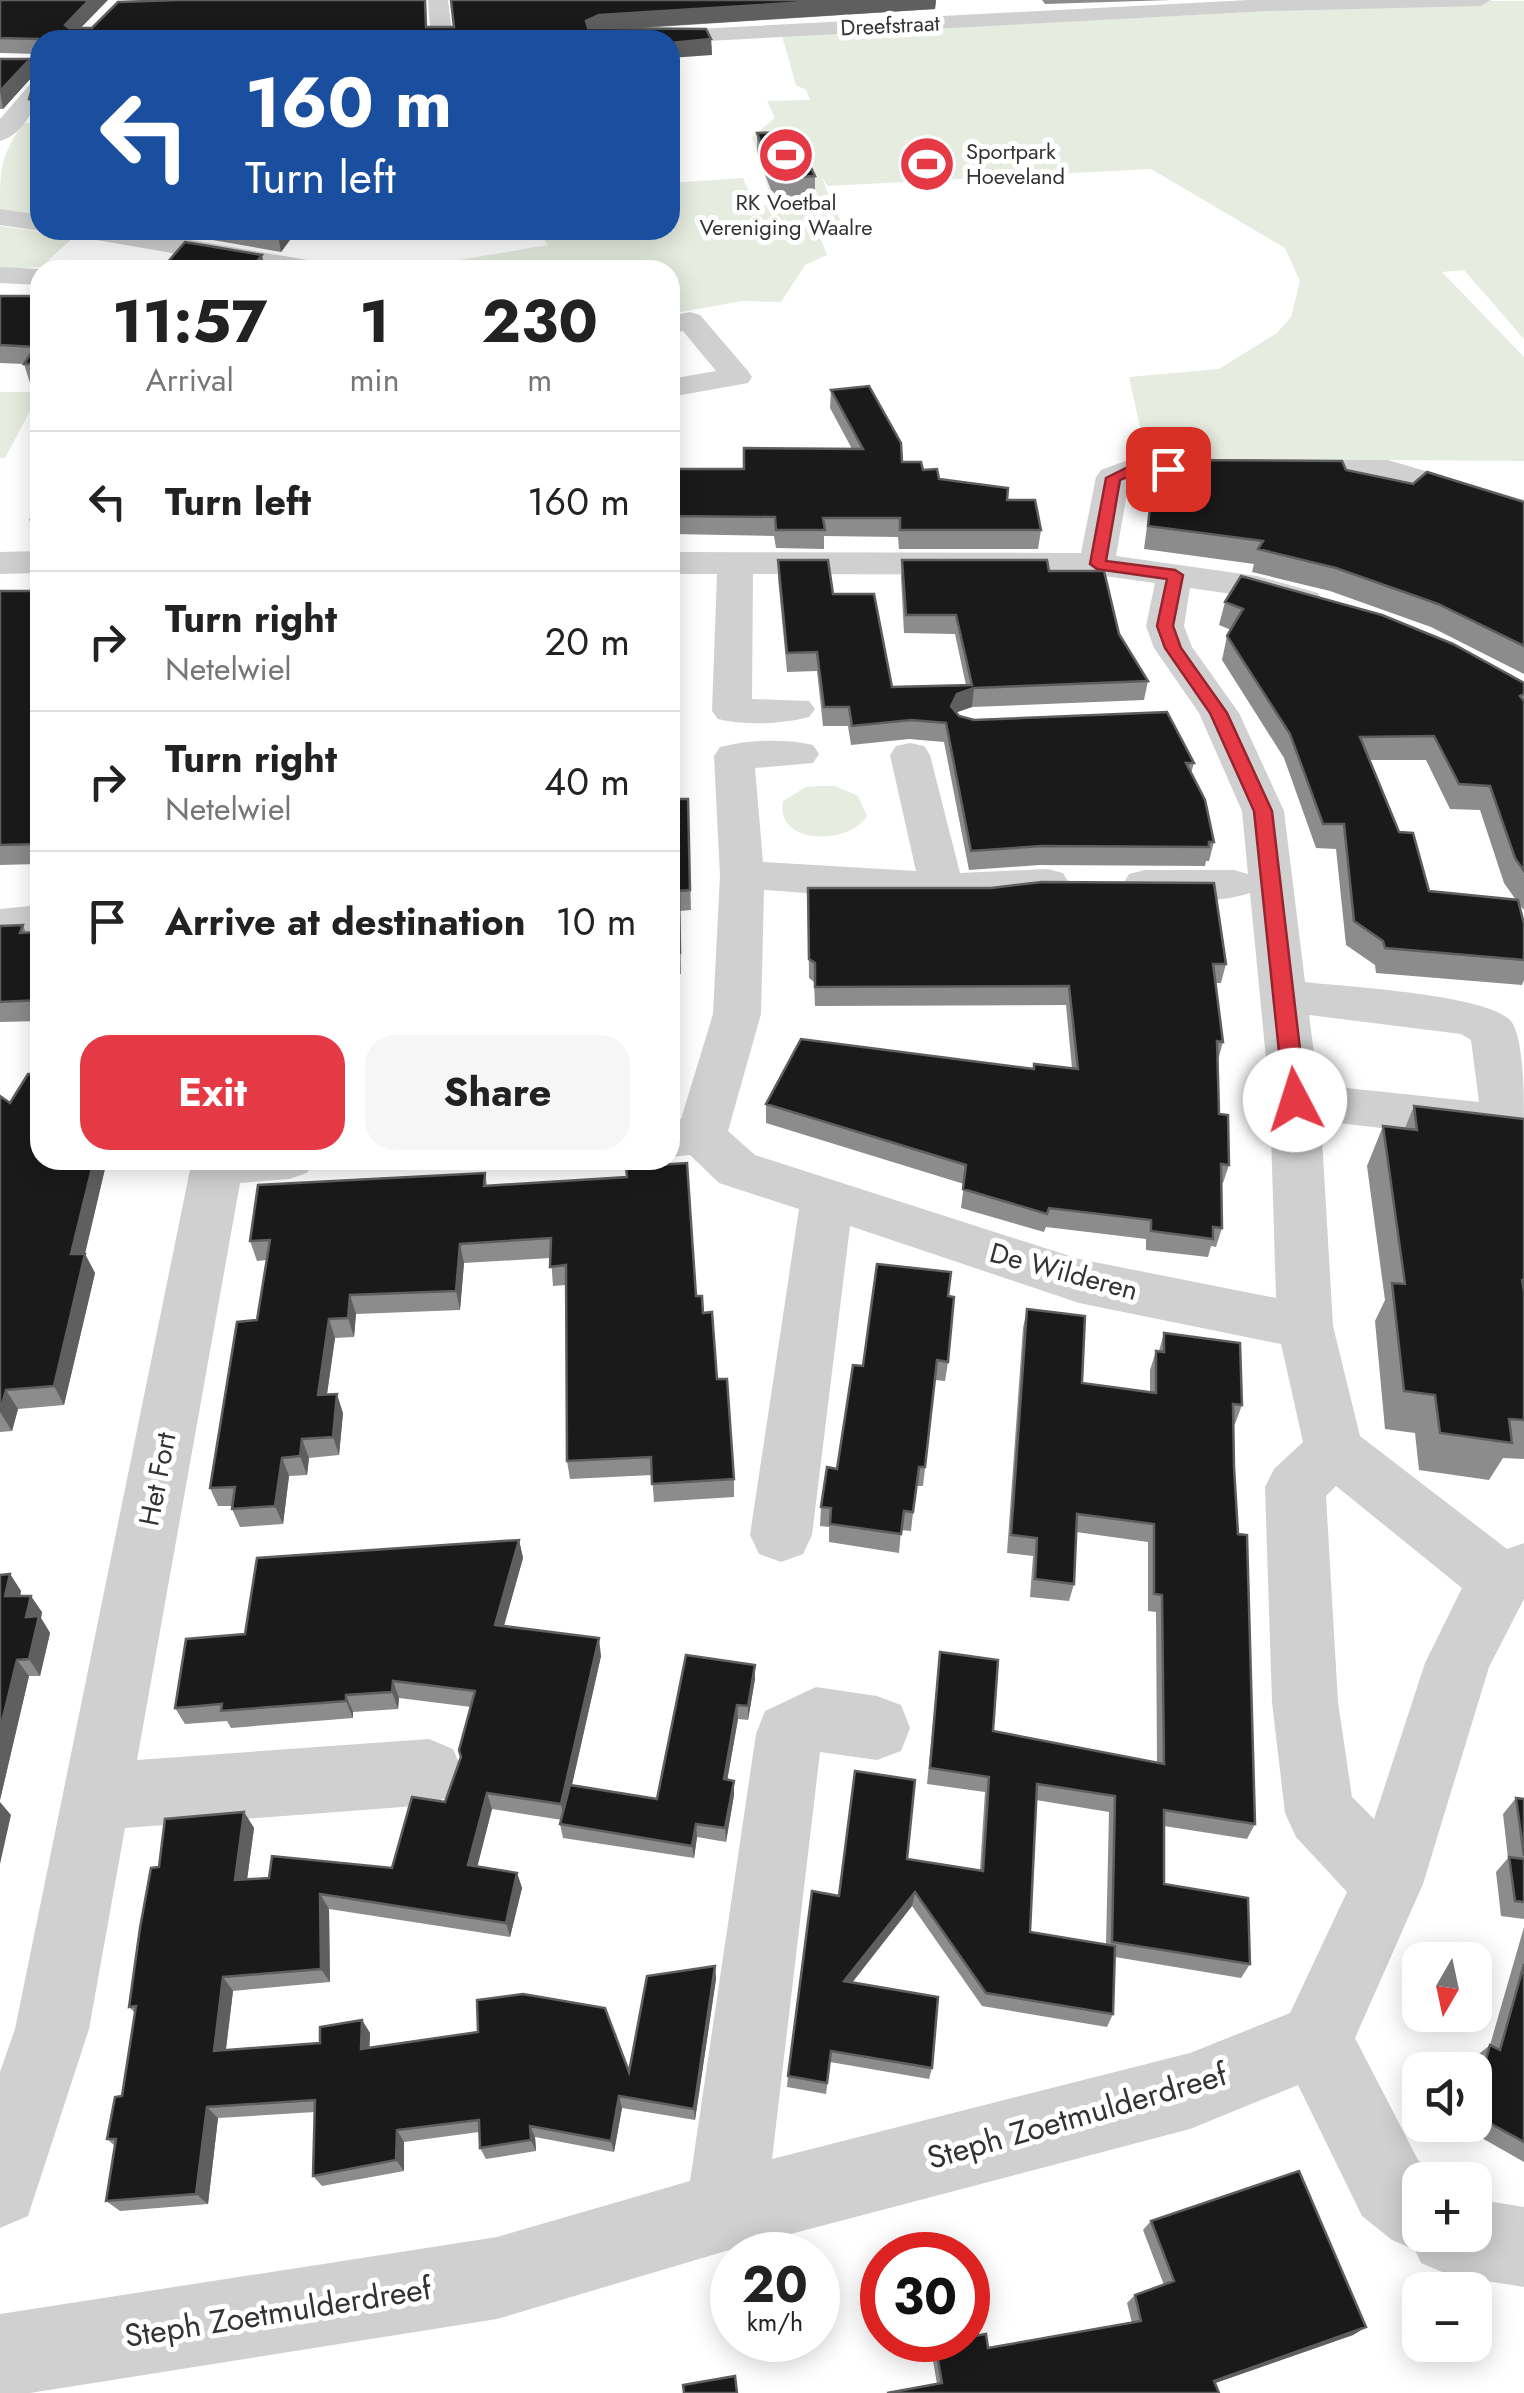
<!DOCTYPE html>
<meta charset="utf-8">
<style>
:root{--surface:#fff;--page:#f6f6f6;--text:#222;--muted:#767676;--line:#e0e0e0;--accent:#e63946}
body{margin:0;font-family:Jost,sans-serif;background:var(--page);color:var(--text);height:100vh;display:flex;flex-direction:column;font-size:38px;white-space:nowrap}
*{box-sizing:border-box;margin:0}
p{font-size:32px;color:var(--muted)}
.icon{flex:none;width:55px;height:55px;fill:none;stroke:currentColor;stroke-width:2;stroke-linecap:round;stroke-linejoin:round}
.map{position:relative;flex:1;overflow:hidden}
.drawer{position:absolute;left:30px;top:260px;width:650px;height:910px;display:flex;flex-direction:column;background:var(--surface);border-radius:30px;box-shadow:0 5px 25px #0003}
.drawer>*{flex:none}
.top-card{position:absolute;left:30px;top:30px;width:650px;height:210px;border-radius:30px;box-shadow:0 5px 25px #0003;background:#1a4fa0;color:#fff;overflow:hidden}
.needle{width:65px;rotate:189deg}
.controls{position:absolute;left:1402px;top:1942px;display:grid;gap:20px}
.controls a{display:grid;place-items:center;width:90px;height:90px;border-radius:20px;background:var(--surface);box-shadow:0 5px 25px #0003;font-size:50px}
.speed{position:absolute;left:710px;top:2232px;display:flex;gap:20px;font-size:50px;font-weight:700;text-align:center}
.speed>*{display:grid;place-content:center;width:130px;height:130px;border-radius:50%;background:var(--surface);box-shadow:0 5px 25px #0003;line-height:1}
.speed small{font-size:25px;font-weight:400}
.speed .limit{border:15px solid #d22;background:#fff;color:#111}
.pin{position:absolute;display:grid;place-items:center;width:85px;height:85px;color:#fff;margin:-42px;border-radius:20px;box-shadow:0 5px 15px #0006}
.me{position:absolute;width:110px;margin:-55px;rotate:355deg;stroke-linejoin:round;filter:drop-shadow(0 0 8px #0008)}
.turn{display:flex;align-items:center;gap:35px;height:210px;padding:0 50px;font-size:45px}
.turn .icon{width:130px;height:130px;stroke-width:2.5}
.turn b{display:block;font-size:70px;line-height:85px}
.eta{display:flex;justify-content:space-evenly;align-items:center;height:170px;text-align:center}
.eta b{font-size:60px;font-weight:700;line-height:70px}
.action{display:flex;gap:20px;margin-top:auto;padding:20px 50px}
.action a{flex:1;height:115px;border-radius:30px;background:var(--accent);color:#fff;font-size:40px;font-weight:700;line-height:115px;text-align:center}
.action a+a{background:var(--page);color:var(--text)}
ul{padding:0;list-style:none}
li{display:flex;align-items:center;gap:30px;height:140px;padding:0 50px;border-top:2px solid var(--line)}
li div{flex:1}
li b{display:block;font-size:38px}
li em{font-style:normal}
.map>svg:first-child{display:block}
.green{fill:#e6ecdf}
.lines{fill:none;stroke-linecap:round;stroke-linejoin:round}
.street{fill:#d0d0d0;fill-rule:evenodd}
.wall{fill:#8c8c8c;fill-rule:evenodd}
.shaded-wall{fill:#5f5f5f}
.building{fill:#1a1a1a;stroke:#5f5f5f;stroke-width:2.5}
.route{fill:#e63946;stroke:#96252e;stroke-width:2.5}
.labels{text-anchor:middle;stroke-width:10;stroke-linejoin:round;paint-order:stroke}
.far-street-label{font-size:22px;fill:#333;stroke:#fff}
.far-poi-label{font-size:22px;fill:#333;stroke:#fff;text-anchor:start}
.street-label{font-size:28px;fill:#333;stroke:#fff}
.near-street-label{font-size:32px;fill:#333;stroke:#fff}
</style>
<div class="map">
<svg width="1524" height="2393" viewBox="0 0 1524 2393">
<rect width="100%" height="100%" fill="#fff"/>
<!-- green -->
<path class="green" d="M1467 1H1524V339L1464 270 1442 272 1524 357V461L1247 459 1148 463 1129 377 1219 369 1277 333 1291 317 1300 281 1285 248 1151 169 827 186 821 174 829 197 772 200 752 137 775 118 767 101 810 100 806 90 796 85 782 36Z
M40 122V217L0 210C0 167 0 159 23 123Z
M743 178 755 206 831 200 841 222 815 224 827 255 805 265 781 302 742 301 670 314V270H400L548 245 538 230H670V183Z
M0 226 74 237 41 267 0 269Z
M0 392H40L5 458H0Z
M820 786H835L858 796 867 816C849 845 775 846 783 801L806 787Z"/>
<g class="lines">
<!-- street -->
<path class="street" d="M428 0H448L453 40H431Z
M1249 0H1491L1481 6 1271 11 670 43 589 40 600 34Z
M40 80C40 102 24 135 0 141V119L32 82Z
M0 209 40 215V230H44L40 231 0 225Z
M72 230H132L319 262 333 270H271L85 238Z
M0 267 40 269 45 270H40V285L0 283Z
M690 312 700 315 748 371 752 377 748 383 670 397V379L716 371 683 331 670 334V316Z
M1131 459 1388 460 1524 500V521L1386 480 1136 479 1129 482 1116 556 1257 576 1318 593 1323 601 1318 609 1305 612 1253 597 1190 588 1184 626 1192 647 1239 713 1284 811 1305 982C1347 987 1486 994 1511 1021 1524 1039 1524 1097 1524 1121L1503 1135 1485 1140 1321 1121 1333 1326 1360 1436 1507 1549 1524 1543V1599L1489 1667 1423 1884 1355 2038 1418 2160 1443 2180H1420V2235H1475V2199L1524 2207V2287L1449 2275 1421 2263 1415 2250 1392 2240 1362 2216 1298 2085 1190 2129 726 2251 497 2319 30 2393H0V2314L497 2237 690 2181 756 1734 765 1711 816 1687 877 1696 901 1705 910 1728 901 1751 877 1760 820 1752 772 2159 1190 2053 1290 2013 1347 1892 1296 1837 1285 1813 1272 1702 1265 1487 1274 1469 1303 1442 1281 1344 1079 1303 850 1226 812 1535 803 1554 781 1562 759 1554 750 1535 799 1209 719 1183 690 1155 670 1157V1119H681L713 1014 720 875 714 756 720 747C748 740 785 738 813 745L819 754 813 763 755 768 763 862 916 871 890 755 896 746 910 743 924 746 930 755 960 873 1047 869 1063 873 1069 883 1063 893C979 915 852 895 764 890L761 1014 728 1131 755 1155 1079 1259 1276 1298 1270 1100 1250 893C1217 904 1163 903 1129 894L1123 884 1129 874 1145 870H1234L1248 874 1242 811 1199 713 1154 648 1146 626 1155 583 1097 575 753 574 752 699 809 701 815 709 809 717C782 724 745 726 718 719L712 711 717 574H670V552L1081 553 1096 477 1101 470ZM1309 1015 1461 1034 1471 1040 1479 1102 1318 1085ZM1336 1486 1462 1588 1425 1663 1374 1819 1352 1797 1338 1702 1326 1496Z
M40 551V573L0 574V552Z
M40 905V935L0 939V909Z
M192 1160H315L307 1173 289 1179 240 1183 137 1760 429 1739 453 1749 463 1772 453 1795 429 1805 125 1828 89 2029 28 2216 0 2228V2072L15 2029Z"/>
</g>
<!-- wall -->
<path class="wall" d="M0 0 81 28 454 27 451 0H936L935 9 627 29 711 39 712 55 40 40V115L34 116 29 99 35 77 31 78 3 109H0V59H36L39 54 0 53Z
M1042 0H1171L1045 4Z
M757 133 815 176V197L774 198 757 153Z
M205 230H307L305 233 296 232 281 252 207 239Z
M0 296H40V383H30L24 364 0 363Z
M831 390 902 462 923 470 939 479 1007 500 1041 530 1038 549H899L898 537 824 536V549L776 548 774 536 672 534 673 548 670 550V469H744L852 449 830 408Z
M1346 470 1413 484 1524 502V674L1431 627 1330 591 1252 572 1254 564 1144 549 1153 480 1166 482Z
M40 496V538H37L31 519Z
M670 557 677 799H688L691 910 680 911 681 974H674V1013L670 1014Z
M778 560 833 594 892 687 966 685 955 634 904 633 901 578 902 560 1049 571 1119 634 1148 681 1144 700 972 707 956 712 959 716 974 720 1194 763 1191 773 1214 842 1209 861H1206L1205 866 1039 865 969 870 944 742 909 739 851 745 848 726H823L817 671 787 672 778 578Z
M0 591H40V868L38 864 0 865Z
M1225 602 1524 683V910L1519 904 1524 924V980L1522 985 1376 973 1375 965 1346 945 1336 849 1316 848 1284 758 1222 660 1227 636 1231 630 1219 625ZM1370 760H1426L1450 809 1480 810 1504 883 1516 900 1429 891 1399 832Z
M808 888 1226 964 1221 983H1215L1223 1042 1218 1060 1219 1114 1229 1165 1223 1183H1221L1222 1228 1216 1247 1211 1246 1208 1257 1146 1250V1239L1046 1227 1044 1232 961 1208 964 1184 766 1123V1104L1034 1069 1072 1068 1066 1005 815 1006 814 982 809 978Z
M23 925 26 933 40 932V1021L0 1022V926Z
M0 1096 40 1160H107L85 1254 95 1273 64 1405 18 1409 12 1431 0 1432Z
M1414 1106 1524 1119V1459L1503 1458 1489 1480 1419 1470 1415 1433 1385 1429 1375 1321 1385 1300 1367 1166 1383 1126 1405 1128Z
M485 1173 487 1186 696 1296 703 1313 717 1379 734 1479V1497L654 1502 652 1475 570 1479 567 1461 566 1285 553 1286 551 1258 464 1263 460 1310 356 1314 354 1337 335 1338 327 1395 343 1413 339 1455 309 1458 307 1475 289 1476 283 1524 240 1527 232 1509 233 1506H218L210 1488 257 1320 267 1260 257 1261 250 1241Z
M948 1296V1362L945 1381 935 1380 923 1486H916L911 1531 901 1530 899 1553 829 1542V1527L820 1526 821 1507 837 1469 863 1366Z
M1027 1309 1082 1383 1150 1392V1370L1156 1351H1159L1164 1333 1242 1405 1235 1424H1233L1234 1467 1255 1824 1247 1839 1164 1826V1884L1250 1964 1241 1978 1115 1957 1113 2014 1107 2027 982 2006 912 1906 852 1983 932 2068 929 2079 830 2062 826 2094 787 2087 788 2076 839 1896 907 1859 980 1870 985 1792 927 1784 940 1652 993 1731 1157 1763 1156 1612 1148 1611V1542L1076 1532 1074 1584 1069 1601 1030 1597 1033 1556 1007 1553 1023 1328ZM1036 1800 1109 1812 1106 1945 1030 1932Z
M519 1540 523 1558 504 1626 601 1656 572 1785 657 1799 755 1665V1679L748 1720 738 1719 727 1780 734 1781V1795L726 1842 697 1837 694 1858 563 1838 560 1824 562 1820 492 1809 477 1866 517 1873 522 1888 510 1937 329 1909 330 1982 233 1991 226 2050 320 2043 362 2020 370 2033 369 2048 629 2072 715 1966 716 1979 695 2120 622 2108 614 2152 535 2137 536 2151 486 2159 480 2148 479 2132 404 2142V2171L322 2186 313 2176 315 2112 218 2118 208 2204 120 2211 106 2201 115 2146 107 2139 122 2096 135 2013 129 2007 159 1867 244 1812 254 1828 247 1879 392 1868 445 1802 461 1757 471 1707 399 1698 398 1709 353 1712V1718L231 1728 227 1721 185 1724 175 1708 245 1634Z
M10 1574 21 1591 20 1596 42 1612 41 1618 50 1633 40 1676H29L0 1800V1575Z
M1516 1798 1524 1799V1919L1501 1916 1496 1872 1508 1858 1503 1814Z
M1524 1927V2162L1459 2125H1475V2070H1472L1475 2057 1490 2045Z
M1151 2221 1366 2327 1353 2335 1215 2383 937 2384 931 2349 935 2342 988 2348 1132 2323 1127 2303 1135 2295 1164 2285 1143 2230Z"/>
<!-- shaded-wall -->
<path class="shaded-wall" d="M89 0H108L69 40 65 25Z
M840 0H936L935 9 600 30 587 37 586 21 599 15Z
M711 39 712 55 670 58V43Z
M35 60 39 76 31 78 3 109 0 91 27 62Z
M277 230H295L296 232 281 252Z
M262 255 265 270H250Z
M672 529 673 548 670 550V530Z
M974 688 972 707 955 713 951 706 957 694Z
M94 1160H107L82 1266 85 1254 95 1273 64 1405 54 1386 71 1254Z
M460 1244 464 1263 460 1310 456 1291Z
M350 1295 356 1314 354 1337 348 1318Z
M329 1319 335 1338 324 1414 318 1395Z
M6 1390 18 1409 12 1431 0 1412Z
M337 1394 343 1413 339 1455 333 1437Z
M302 1439 309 1458 307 1475 300 1456Z
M282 1458 289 1476 283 1524 275 1506Z
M519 1540 523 1558 499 1643 495 1625Z
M10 1574 21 1591 17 1613 5 1596Z
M31 1596 42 1612 41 1618 50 1633 40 1676 29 1659 26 1617Z
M599 1638 601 1656 564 1820 561 1804Z
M17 1660 29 1676 0 1800V1730Z
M755 1665V1679L748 1720V1706Z
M393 1681 399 1698 398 1709 392 1692Z
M346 1695 353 1712V1718L346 1701Z
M737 1705 738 1719 725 1793 724 1779Z
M734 1781V1795L726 1842 725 1828Z
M487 1793 492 1809 474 1880 468 1865Z
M0 1802 11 1815 0 1864Z
M244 1812 254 1828 245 1895 235 1880Z
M696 1824 697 1837 694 1858 692 1846Z
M517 1873 522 1888 510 1937 506 1923Z
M915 1892 912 1906 843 1994 844 1981Z
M320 1894 329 1909 330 1982 321 1969Z
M715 1966 716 1979 695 2120 694 2109Z
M223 1977 233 1991 224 2064 214 2051Z
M362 2020 370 2033 369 2062 361 2049Z
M619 2096 622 2108 614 2152 611 2141Z
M207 2107 218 2118 208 2204 196 2194Z
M530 2126 535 2137 536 2151 531 2140Z
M397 2130 404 2142V2171L396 2160Z
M1366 2327 1353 2335 1204 2387 1214 2381Z"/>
<!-- building -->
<path class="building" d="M0 0H89L65 25 69 28H92L118 2 178 0H425L426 27H454L451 0H840L599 15 586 21 588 28 706 29 711 39 670 43V40H40V99H29L39 64 35 60 27 62 0 91V59H36L39 55 38 39 0 38Z
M794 132 815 176 774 178 757 133Z
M185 242 262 255 250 270H161Z
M0 296H40V364H24L35 347 0 345Z
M869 386 901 443 902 462H921L923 470 937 469 939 479 1008 488 1007 500H1035L1041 530H900V518H823L825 530H776L775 517 672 516V529L670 530V469H744V448L863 449 831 390Z
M1171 460 1342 461 1346 470 1413 484 1427 472 1524 502V646L1438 604 1336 568 1258 549 1263 541 1148 526 1153 480 1166 482Z
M40 496V518L31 519Z
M670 557 673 559 676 799H688L690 890 679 891 680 953 673 954V993H670Z
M778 560H828L833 594H874L892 687 972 685 956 615H906L902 560H1047L1049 571H1104L1119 634 1148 681 974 688 957 694 951 706 959 716 974 720 1167 712 1194 763H1186L1205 800 1214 842H1209V847L1042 846 971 851 946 723 911 720 852 726 849 707H824L817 652 787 653Z
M1241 576 1382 615 1453 644 1524 683V694L1520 696 1524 701V871L1515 858 1490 786 1459 784 1434 736 1360 737 1399 832 1413 833 1429 891 1518 900 1524 924V960L1385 948 1383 941 1354 921 1344 824H1323L1290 734 1227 636 1243 609 1225 602Z
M0 591H40V686H35L40 689V854H34L37 844 0 845Z
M1042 882 1214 883 1226 964H1213L1223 1042 1217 1041 1219 1114 1228 1115 1229 1165 1221 1164 1222 1228 1213 1227V1239L1151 1231V1220L1049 1208 1047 1214 963 1189 966 1165 766 1104 801 1039 1034 1069V1064L1078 1069 1069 986 815 987V963L809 959 808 888H991Z
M23 925 20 933 40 932V1000L0 1002V926Z
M40 1053V1160H94L71 1254H85L54 1386 6 1390 0 1412V1096L10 1103 28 1074H34Z
M1414 1106 1524 1119V1282L1522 1279 1524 1292V1420L1509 1419 1512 1443 1440 1433 1435 1395 1404 1391 1392 1283 1405 1284 1383 1126 1417 1130Z
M687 1163 696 1296H702L703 1313 712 1312 717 1379H727L734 1479 652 1484 651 1457 567 1461 566 1265 550 1267 551 1238 460 1244 456 1291 350 1295 348 1318 329 1319 318 1395 337 1394 333 1437 302 1439 300 1456 282 1458 275 1506 232 1509 235 1487 210 1488 237 1322 257 1320 270 1240 250 1241 258 1185 485 1173 484 1186 627 1177 626 1167Z
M877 1264 951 1272 948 1296 954 1297 948 1362 937 1360 925 1467H919L913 1512 904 1511 901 1534 830 1524 831 1508 821 1507 827 1467 837 1469 853 1365 863 1366Z
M1027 1309 1085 1316 1082 1383 1156 1393V1351L1164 1352V1333L1240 1343 1242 1405 1233 1404 1234 1467 1238 1534 1247 1535 1255 1824 1164 1810V1884L1248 1898 1250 1964 1112 1942 1115 1796 1037 1784 1030 1932 1115 1946 1113 2014 986 1993 915 1892 844 1981 938 1997 932 2068 831 2051 827 2083 788 2076 812 1891 839 1896 855 1771 915 1780 907 1859 983 1871 989 1777 930 1768 940 1652 998 1660 993 1731 1164 1764 1162 1595 1154 1594V1524L1077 1514 1074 1584 1035 1579 1037 1538 1011 1535Z
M519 1540 495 1625 599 1638 561 1804 487 1793 468 1865 517 1873 506 1923 320 1894 321 1969 223 1977 214 2051 320 2043V2027L362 2020 361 2049 478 2032 477 2000 523 1994 605 2008 629 2072 647 1976 715 1966 694 2109 619 2096 611 2141 530 2126 531 2140 480 2148 479 2120 397 2130 396 2160 313 2176 315 2100 207 2107 196 2194 106 2201 116 2139H107L115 2097 122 2096 136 2006 129 2007 140 1928 151 1868 159 1867 165 1819 244 1812 235 1880 269 1878 272 1856 392 1868 412 1797 445 1802 461 1757 459 1750 475 1691 393 1681 392 1692 346 1695V1701L221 1711 222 1704 175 1708 186 1639 245 1634 257 1558Z
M10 1574 5 1596H31L26 1617 39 1616 29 1659 17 1660 0 1730V1575Z
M686 1655 755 1665 748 1706 737 1705 724 1779 734 1781 725 1828 696 1824 692 1846 560 1824 570 1785 657 1799Z
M1516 1798 1524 1799V1856Z
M1509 1857 1524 1859V1902L1515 1901Z
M1524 1964V2142L1475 2115V2098L1490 2045 1500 2050Z
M1299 2171 1366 2327 1214 2381 1219 2393H887L942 2383 935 2342 948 2340H968V2337L986 2334 988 2348 1141 2321 1135 2295 1174 2281 1151 2221Z
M735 2376 737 2393H684L683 2385Z"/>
<!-- route -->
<path class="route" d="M1132 465H1168L1175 469C1160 478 1138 471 1120 480L1106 561 1175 570 1183 575 1173 626 1181 648 1227 713 1272 811 1306 1100 1295 1108 1284 1100 1254 811 1210 713 1165 648 1157 626 1167 579 1097 569 1090 564 1106 478Z"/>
<!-- icons -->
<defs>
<g id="stadium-disc" transform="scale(2.875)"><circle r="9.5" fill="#e63946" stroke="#fff"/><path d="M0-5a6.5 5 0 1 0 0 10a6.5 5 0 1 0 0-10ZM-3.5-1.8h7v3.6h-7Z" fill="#fff"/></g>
</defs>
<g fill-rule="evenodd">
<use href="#stadium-disc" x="786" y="155"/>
<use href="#stadium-disc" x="927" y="164"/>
</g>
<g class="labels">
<!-- far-street labels -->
<g class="far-street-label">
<text transform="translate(890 25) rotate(-3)" y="8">Dreefstraat</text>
</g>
<!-- far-poi labels -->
<g class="far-poi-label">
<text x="966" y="159">Sportpark<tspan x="966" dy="25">Hoeveland</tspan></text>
<text x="786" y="210" text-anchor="middle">RK Voetbal<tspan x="786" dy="25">Vereniging Waalre</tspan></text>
</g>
<!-- street labels -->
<g class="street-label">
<text transform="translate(1064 1271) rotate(15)" y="10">De Wilderen</text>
<text transform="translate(157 1479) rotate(-79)" y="10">Het Fort</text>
</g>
<!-- near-street labels -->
<g class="near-street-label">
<text transform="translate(1077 2116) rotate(-16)" y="11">Steph Zoetmulderdreef</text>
<text transform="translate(278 2312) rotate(-9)" y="11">Steph Zoetmulderdreef</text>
</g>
</g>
</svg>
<div class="controls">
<a><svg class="needle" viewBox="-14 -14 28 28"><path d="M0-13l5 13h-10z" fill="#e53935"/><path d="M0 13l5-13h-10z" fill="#767676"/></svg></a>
<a><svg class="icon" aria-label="sound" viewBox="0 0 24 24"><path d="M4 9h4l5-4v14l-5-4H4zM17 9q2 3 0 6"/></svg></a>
<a>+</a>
<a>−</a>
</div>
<div class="speed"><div>20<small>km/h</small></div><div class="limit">30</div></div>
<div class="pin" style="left:1168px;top:469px;background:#d93025"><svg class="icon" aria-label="arrive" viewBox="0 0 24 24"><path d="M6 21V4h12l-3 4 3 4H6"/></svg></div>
<svg class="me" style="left:1295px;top:1100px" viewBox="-20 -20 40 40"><circle r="19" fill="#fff"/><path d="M0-13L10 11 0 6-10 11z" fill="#e63946"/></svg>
<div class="top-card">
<div class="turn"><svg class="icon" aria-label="left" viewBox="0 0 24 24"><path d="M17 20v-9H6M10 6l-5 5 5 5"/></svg><div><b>160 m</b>Turn left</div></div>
</div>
<section class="drawer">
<div class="eta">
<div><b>11:57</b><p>Arrival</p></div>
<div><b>1</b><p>min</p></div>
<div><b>230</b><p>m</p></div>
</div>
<ul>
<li><svg class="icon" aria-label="left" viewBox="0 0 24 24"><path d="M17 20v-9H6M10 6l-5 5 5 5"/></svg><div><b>Turn left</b></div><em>160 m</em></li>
<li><svg class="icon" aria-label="right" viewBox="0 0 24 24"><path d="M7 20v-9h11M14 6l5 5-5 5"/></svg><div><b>Turn right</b><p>Netelwiel</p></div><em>20 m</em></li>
<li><svg class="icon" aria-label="right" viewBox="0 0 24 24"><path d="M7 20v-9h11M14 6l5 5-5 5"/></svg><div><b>Turn right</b><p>Netelwiel</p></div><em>40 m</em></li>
<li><svg class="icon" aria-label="arrive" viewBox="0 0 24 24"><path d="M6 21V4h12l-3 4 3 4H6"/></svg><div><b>Arrive at destination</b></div><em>10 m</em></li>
</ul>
<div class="action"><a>Exit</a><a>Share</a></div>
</section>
</div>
